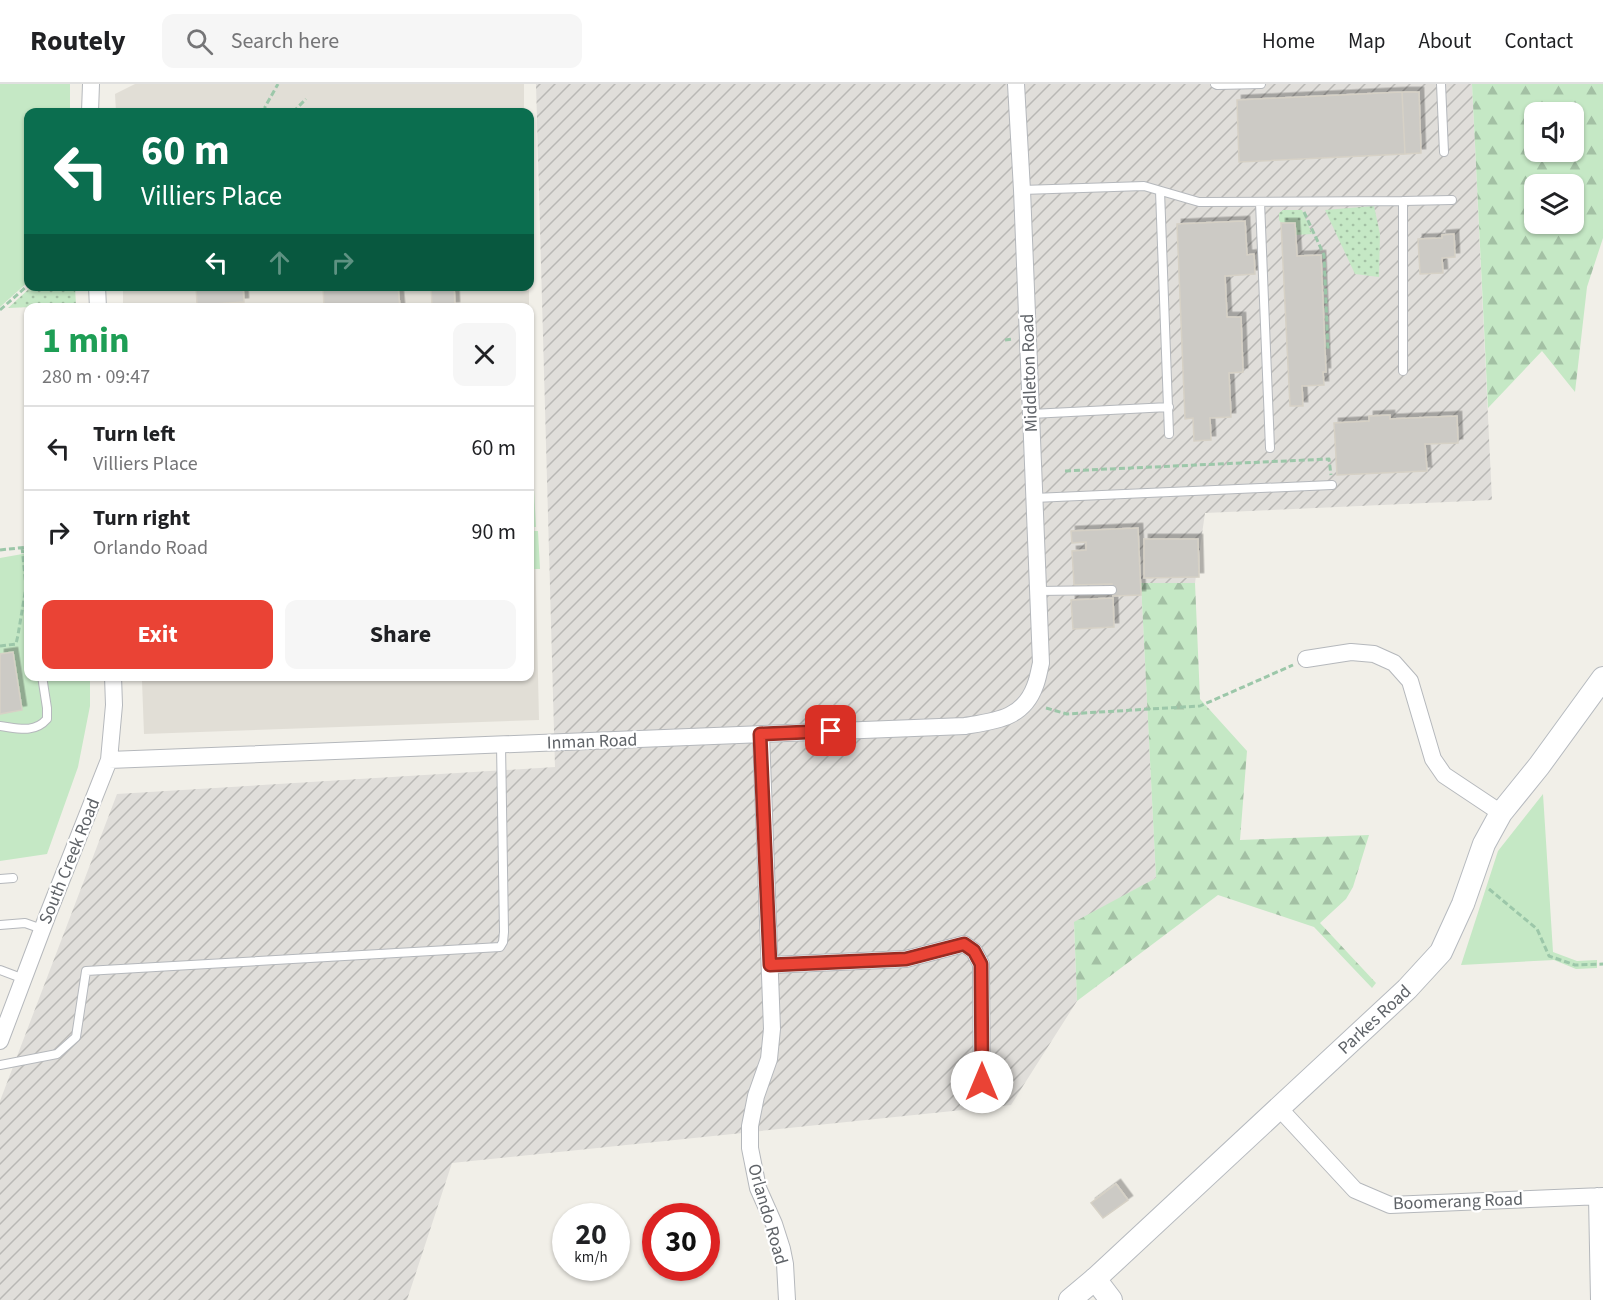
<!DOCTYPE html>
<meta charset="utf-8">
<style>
:root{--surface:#fff;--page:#f6f6f6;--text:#202124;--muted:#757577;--line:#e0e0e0;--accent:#ea4335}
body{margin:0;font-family:"Source Sans 3",sans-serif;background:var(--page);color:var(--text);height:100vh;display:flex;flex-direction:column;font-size:22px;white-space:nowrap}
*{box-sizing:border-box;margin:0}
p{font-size:20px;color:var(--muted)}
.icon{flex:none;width:33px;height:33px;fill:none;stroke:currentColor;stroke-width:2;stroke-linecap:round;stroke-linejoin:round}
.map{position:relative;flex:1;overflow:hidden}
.side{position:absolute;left:24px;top:219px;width:510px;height:378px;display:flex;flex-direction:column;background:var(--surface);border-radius:12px;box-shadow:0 2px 4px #0004}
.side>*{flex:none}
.hud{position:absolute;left:24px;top:24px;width:510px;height:183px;border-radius:12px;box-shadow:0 2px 4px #0004;background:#0b6e4f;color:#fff;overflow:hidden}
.controls{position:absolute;left:1524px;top:18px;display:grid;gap:12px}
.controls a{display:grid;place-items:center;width:60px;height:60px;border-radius:12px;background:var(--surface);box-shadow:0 2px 4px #0004;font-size:30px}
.speed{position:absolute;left:552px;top:1119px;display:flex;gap:12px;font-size:30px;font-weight:700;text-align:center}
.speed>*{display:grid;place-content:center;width:78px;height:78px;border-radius:50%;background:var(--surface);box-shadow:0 2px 4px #0004;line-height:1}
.speed small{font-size:15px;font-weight:400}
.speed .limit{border:9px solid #d22;background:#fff;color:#111}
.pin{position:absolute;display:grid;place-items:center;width:51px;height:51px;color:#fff;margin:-26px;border-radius:12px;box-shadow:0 3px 9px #0006}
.me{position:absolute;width:66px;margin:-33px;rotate:0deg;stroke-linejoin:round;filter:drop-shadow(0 0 4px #0008)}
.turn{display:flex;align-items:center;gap:21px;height:126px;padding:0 18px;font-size:27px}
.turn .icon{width:78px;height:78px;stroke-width:2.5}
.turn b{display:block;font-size:42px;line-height:51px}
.lanes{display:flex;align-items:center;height:57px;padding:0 18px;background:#0003;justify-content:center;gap:30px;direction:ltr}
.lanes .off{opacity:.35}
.round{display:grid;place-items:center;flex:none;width:63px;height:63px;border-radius:12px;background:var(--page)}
.headline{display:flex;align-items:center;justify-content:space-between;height:102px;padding:0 18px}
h1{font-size:36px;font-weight:700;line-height:45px;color:#1e9e55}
.action{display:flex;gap:12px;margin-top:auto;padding:12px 18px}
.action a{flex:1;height:69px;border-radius:12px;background:var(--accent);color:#fff;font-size:24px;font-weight:700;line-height:69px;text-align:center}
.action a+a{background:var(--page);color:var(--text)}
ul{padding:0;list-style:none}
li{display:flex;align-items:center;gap:18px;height:84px;padding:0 18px;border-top:2px solid var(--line)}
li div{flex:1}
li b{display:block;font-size:22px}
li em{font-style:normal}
header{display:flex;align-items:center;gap:36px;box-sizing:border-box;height:84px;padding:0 30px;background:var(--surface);border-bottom:2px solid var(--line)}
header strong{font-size:28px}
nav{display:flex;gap:33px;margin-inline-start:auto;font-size:21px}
.search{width:420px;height:54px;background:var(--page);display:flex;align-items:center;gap:15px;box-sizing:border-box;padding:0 21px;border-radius:12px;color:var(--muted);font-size:22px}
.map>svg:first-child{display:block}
.industrial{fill:url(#industrial-furrows)}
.education{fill:#e1ded6}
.grass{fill:url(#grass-dots)}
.forest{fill:url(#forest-firs);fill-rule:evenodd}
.park{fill:#c5e8c5}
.building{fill:#cccac5;stroke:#d6d1c6;stroke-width:1.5;filter:url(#shadow)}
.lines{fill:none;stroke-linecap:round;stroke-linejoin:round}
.lane-casing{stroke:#b5b8bc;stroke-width:10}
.street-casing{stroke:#b5b8bc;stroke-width:18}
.secondary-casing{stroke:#b6babf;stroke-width:24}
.path{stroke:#9cc7a9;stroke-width:3;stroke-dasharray:6 3;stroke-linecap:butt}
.lane{stroke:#fff;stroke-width:8}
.street{stroke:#fff;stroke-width:16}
.secondary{stroke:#fff;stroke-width:22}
.route-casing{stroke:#982c22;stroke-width:15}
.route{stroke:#ea4335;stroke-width:10}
.labels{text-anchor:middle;stroke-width:4.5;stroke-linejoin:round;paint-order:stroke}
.street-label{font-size:18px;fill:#5f6368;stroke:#fff}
</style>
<header>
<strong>Routely</strong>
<div class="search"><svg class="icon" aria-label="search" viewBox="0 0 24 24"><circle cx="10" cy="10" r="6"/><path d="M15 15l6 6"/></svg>Search here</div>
<nav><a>Home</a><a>Map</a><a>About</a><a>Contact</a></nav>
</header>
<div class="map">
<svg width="1603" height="1216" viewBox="0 0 1603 1216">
<defs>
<pattern id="industrial-furrows" width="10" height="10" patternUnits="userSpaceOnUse" patternTransform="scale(1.5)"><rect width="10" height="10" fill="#e0deda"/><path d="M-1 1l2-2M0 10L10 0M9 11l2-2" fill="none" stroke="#b9b8b5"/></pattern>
<pattern id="grass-dots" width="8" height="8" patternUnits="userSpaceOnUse" patternTransform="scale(1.5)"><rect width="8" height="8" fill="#c5e8c5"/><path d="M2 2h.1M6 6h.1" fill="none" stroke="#a3c0a4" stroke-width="1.8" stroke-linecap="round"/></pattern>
<pattern id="forest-firs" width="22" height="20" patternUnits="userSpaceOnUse" patternTransform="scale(1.5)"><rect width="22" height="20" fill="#c5e8c5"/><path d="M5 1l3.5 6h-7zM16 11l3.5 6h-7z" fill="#a3c0a4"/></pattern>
<filter id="shadow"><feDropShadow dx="4.5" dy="-4.5" stdDeviation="0" flood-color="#0004"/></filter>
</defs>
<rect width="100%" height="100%" fill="#f1efe8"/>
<!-- industrial -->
<path class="industrial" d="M536 0H1472L1492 416 1205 429 1195 499H1141L1156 794 1074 841 1077 917 1011 1021 452 1079 407 1216H0V1017L117 710 555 683Z"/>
<!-- education -->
<path class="education" d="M135 0H524V28H116L115 10Z
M123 203H529V223H123Z
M530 241 539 636 144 650 142 597 149 592H530Z"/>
<!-- grass -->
<path class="grass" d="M1374 122 1380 150 1379 193 1355 190 1325 126Z
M1283 126H1302L1312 150 1295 151V139H1281L1279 136V129Z
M31 203H75L76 221 8 224Z"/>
<!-- forest -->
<path class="forest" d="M1472 0H1603V154L1587 203 1575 308 1542 267 1488 324ZM1534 28H1574V68H1534ZM1534 100H1574V140H1534Z
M1141 499H1195L1200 615 1247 667 1240 756 1369 751 1353 803 1346 815 1320 839 1376 899 1372 904 1314 843 1218 811 1077 917 1074 838 1156 794Z"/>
<!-- park -->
<path class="park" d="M0 0H70V28H28V198L0 223Z
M530 405H534L536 443H530Z
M530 447H538L540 485H530Z
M28 469V592L90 593V622L78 683 47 770 0 777V474Z
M1543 710 1553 868 1577 877 1597 876V884L1576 885 1554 876 1461 881 1498 767Z"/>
<!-- building -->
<path class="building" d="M1402 8H1419L1421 69 1405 70Z
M1402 8 1405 70 1239 78 1237 16Z
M1245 137 1247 171 1254 170 1255 190 1225 192 1227 233H1241L1243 288 1229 289 1231 333 1210 334 1211 356 1194 357 1193 334 1185 335 1177 140Z
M1281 139H1295L1297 172 1321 171 1326 288H1323L1324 301 1302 302 1303 322H1290Z
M1454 150 1455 173 1442 174 1443 189 1420 190 1418 155 1442 154V151Z
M196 202H243L244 218 197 221Z
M323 202H398L400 224H324Z
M431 202H454L455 222 432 223Z
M1390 331V335L1457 332 1458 359 1425 360 1427 387 1337 391 1334 339 1369 337V332Z
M1138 444 1141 511 1113 512 1112 500 1074 501 1072 467 1086 466V458L1072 459 1071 447Z
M1144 455H1198L1199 493 1144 494Z
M1113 514 1114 543 1073 545 1071 516Z
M13 568 22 626 0 630V570Z
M1116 1100 1128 1116 1103 1134 1091 1119Z"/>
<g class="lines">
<!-- lane casing -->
<g class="lane-casing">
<path id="lane" d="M1215 0 1217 1 1261 0
M1441 0 1444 68
M1022 106 1144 102 1199 118 1403 117V287
M1160 107 1169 350
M1403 117 1452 116
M1260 118 1270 364
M1031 330 1169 323
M1034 414 1332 401
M1038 507 1112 506
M0 642C17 644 34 650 47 635V624L42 592
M0 795 13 794
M0 841 25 839 42 845
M0 886 24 895
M0 981 57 970 76 953 86 887 500 863 503 858 504 848 501 660"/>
</g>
<!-- street casing -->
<g class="street-casing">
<path id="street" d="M90 28 91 0
M97 202 98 224
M1306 575 1351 568 1374 570 1394 579 1410 597 1433 675 1444 691 1501 729
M761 650 772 945 769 975 756 1012 750 1042V1064L758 1104 774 1140 782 1165 785 1180 787 1216
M109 676 965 642C995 637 1023 635 1035 602 1038 595 1039 587 1041 579L1022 106 1016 0
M770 881 906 875 964 860 974 867 981 880 982 1014
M0 957 48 830 109 676 114 621 113 592
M1279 1024 1355 1106 1390 1121 1603 1112
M1597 1112 1599 1216"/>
</g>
<!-- secondary casing -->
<g class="secondary-casing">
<g id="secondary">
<path d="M1095 1195 1111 1216"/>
<path id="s1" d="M1070 1216 1095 1195 1407 905 1441 868 1463 820 1484 760 1501 729 1539 682 1603 594"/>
</g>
</g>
<!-- path -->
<path class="path" d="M265 28V23L278 0
M293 28 306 15
M1304 128 1324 171 1328 267
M0 226 28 201
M1005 256 1014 255
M1065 387 1329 375 1331 391
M0 466 28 463
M0 562 16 560 18 551 26 503 22 463
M1046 624 1067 630 1200 622 1293 581
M1489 805 1537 845 1549 872 1575 881 1603 880
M996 981H999L1003 976"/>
<!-- lane -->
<use href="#lane" class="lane"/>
<!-- street -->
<use href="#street" class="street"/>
<!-- secondary -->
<use href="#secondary" class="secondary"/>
</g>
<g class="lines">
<!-- route casing -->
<g class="route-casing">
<path id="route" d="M831 647 760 650 770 881 906 875 964 860 974 867 981 880 982 998"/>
</g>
<!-- route -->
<use href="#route" class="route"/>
</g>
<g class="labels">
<!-- street labels -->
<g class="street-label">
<text transform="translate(1029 289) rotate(-92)" y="6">Middleton Road</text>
<text transform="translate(592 657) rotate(-2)" y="6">Inman Road</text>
<text transform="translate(69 777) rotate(-68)" y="6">South Creek Road</text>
<text dy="6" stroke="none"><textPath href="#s1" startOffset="414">Parkes Road</textPath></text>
<text transform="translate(1458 1117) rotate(-2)" y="6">Boomerang Road</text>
<text transform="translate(768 1130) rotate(74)" y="6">Orlando Road</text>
</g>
</g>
</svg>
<div class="controls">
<a><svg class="icon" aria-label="sound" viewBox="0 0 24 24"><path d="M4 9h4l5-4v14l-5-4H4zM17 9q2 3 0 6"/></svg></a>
<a><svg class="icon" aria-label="layers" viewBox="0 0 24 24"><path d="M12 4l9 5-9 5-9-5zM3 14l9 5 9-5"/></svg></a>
</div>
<div class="speed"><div>20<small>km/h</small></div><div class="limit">30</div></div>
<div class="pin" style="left:831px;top:647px;background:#d93025"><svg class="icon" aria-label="arrive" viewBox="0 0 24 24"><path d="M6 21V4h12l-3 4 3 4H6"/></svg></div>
<svg class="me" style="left:982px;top:998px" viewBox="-20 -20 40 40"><circle r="19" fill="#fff"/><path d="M0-13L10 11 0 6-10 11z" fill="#ea4335"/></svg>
<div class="hud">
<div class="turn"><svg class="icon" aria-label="left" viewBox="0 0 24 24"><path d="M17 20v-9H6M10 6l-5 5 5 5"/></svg><div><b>60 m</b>Villiers Place</div></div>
<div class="lanes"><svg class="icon" aria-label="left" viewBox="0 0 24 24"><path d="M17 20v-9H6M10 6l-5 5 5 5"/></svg><svg class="icon off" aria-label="ahead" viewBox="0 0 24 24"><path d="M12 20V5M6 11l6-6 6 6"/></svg><svg class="icon off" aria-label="right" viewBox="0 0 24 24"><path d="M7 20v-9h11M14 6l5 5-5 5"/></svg></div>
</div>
<section class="side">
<div class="headline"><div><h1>1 min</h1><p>280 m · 09:47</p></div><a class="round"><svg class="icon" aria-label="close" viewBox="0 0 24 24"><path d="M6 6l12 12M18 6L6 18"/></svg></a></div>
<ul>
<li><svg class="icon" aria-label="left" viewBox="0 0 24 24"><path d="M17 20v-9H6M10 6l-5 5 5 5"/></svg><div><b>Turn left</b><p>Villiers Place</p></div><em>60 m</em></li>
<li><svg class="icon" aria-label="right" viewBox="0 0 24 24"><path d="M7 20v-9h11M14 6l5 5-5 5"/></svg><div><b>Turn right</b><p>Orlando Road</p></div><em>90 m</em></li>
</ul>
<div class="action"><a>Exit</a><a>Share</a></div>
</section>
</div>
